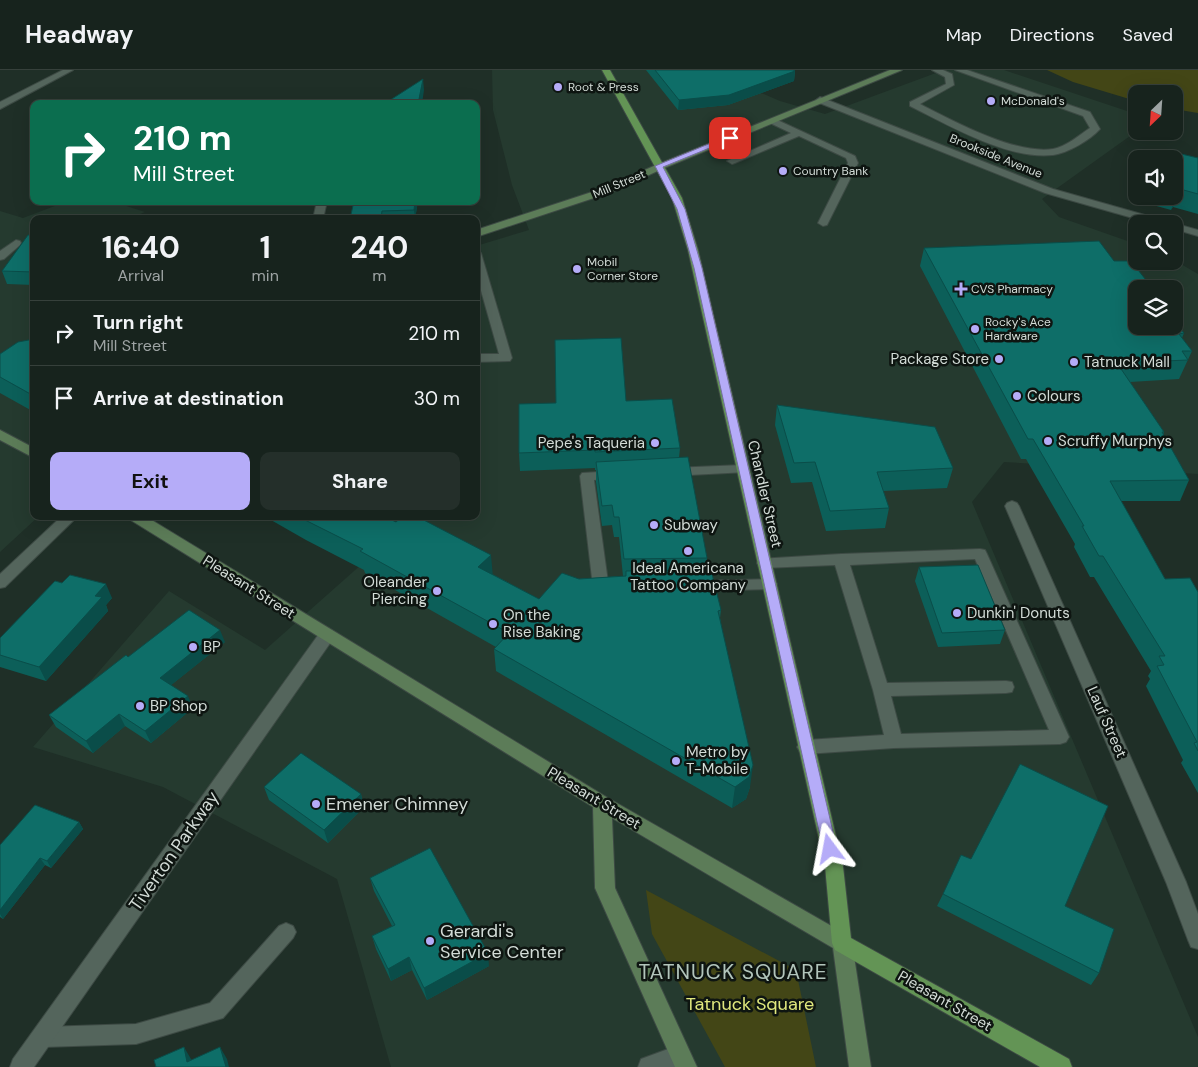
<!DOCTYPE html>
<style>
:root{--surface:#17231d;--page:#242f2a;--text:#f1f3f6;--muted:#9ea4a4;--line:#36403b;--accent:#b5acf8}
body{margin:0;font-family:"DM Sans",sans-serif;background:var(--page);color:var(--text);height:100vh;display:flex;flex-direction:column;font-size:19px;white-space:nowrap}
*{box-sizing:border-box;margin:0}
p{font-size:16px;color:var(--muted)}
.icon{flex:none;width:28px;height:28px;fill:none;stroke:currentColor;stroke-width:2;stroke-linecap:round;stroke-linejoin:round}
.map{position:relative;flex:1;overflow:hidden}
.drawer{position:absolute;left:30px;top:145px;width:450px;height:305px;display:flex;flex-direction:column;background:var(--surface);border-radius:10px;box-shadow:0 5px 20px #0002,0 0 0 1px var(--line)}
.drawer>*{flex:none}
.banner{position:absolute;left:30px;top:30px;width:450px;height:105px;border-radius:10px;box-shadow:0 5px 20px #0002,0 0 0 1px var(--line);background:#0b6e4f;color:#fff;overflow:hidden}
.needle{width:32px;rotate:205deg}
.controls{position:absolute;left:1128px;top:15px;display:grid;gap:10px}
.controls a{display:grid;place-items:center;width:55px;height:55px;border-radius:10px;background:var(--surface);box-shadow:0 5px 20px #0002,0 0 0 1px var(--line);font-size:25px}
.pin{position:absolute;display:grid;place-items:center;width:42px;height:42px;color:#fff;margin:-21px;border-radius:10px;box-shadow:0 2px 8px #0006}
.me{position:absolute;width:55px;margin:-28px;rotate:347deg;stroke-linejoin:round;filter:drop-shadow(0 0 4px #0008)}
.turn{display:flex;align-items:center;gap:18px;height:105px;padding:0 20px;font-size:22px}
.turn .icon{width:65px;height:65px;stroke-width:2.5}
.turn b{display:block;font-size:35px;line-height:42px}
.eta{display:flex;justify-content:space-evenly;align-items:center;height:85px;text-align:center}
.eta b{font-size:30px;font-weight:700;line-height:35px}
.primary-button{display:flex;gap:10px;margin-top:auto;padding:10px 20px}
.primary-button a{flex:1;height:58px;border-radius:10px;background:var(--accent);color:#111;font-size:20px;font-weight:700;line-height:58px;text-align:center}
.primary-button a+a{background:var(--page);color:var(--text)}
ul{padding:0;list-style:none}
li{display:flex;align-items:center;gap:15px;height:65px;padding:0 20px;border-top:1px solid var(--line)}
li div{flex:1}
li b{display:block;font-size:19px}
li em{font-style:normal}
header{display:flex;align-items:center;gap:30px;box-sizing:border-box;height:70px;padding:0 25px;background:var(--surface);border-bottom:1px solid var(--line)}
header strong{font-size:24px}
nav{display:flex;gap:28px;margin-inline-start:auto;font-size:18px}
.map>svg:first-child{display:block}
.built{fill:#253a2f;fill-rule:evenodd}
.green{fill:#434616}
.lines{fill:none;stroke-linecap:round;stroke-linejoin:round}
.lane-casing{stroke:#3d4a44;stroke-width:2}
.street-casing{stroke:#3d4a44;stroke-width:2}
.secondary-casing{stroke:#3d4a44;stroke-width:2}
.primary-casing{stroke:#3d4a44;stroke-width:2}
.lane{fill:#54655c;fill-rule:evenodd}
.street{fill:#54655c;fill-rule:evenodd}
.secondary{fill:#5c7c58;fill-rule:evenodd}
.primary{fill:#639455;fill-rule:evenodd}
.wall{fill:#0c5f59}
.shaded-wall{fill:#0a4d49}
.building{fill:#0e6e68;stroke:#0a4d49}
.route{fill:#b5acf8;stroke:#7670a1}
.poi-dot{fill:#b5acf8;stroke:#0e1511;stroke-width:2}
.labels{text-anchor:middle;stroke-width:5;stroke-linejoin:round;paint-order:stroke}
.far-poi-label{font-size:12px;fill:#d3dcd7;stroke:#0e1511;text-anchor:start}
.far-street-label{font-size:12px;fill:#d3dcd7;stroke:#0e1511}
.poi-label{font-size:15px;fill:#d3dcd7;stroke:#0e1511;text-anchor:start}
.street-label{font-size:15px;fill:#d3dcd7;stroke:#0e1511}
.near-poi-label{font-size:18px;fill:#d3dcd7;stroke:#0e1511;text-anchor:start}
.near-street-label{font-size:18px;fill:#d3dcd7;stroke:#0e1511}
.near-park-label{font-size:18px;fill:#e1e97e;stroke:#0e1511}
.near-quarter-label{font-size:21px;letter-spacing:1px;fill:#b2c5bb;stroke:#0e1511}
</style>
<header>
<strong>Headway</strong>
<nav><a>Map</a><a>Directions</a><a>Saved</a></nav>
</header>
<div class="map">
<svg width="1198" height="997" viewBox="0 0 1198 997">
<rect width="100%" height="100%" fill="#1f2f27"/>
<!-- built -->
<path class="built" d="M492 0H707L780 31 825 44 944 0H1004L1136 44 1137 61 1042 129 1059 147 1136 174V191L1174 190 1198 204V404L1004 392 972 432 1198 967V997H391L337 809 163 717 33 677 169 521 265 580 416 446H476V176L529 160 512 115 493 40ZM1136 219H1174V256H1136Z
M68 131H111L145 142 128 149H34V446H39L0 482V141L23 148Z"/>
<!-- green -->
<path class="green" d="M1047 0H1198V43L1174 39V24H1136V31L1073 12Z
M646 820 796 900 816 997H725L652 864Z"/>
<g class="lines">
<!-- lane casing -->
<g class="lane-casing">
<path id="lane" d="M932 0H943L952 4 954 15 920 34C953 51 1016 85 1053 79 1066 77 1079 65 1090 58L1083 46 955 0H967L1090 42 1100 59C1090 70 1068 83 1053 85 1008 90 950 56 910 36V32L946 14 945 7Z
M773 48 855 86 858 93 827 155 823 156 818 153 848 93 846 88 799 66 735 93 732 94 727 91 791 63 770 53 768 51Z
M16 170 20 171 21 173 20 175 4 189 0 190V181Z
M476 180 481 183 512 288 510 291 476 292V284H499L476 203Z
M742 395 747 396 749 399 747 402 671 406 666 405 664 402 666 399 671 398Z
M616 401 621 402 623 405 621 408 594 410 608 512 617 513 620 517 617 521C610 523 603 523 596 521L593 517 580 406 582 403Z
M980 479 985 480 987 484 1069 667 1066 672 1060 674 894 678 806 684 800 682 797 677 800 672 806 670 884 665 873 620 835 495 764 498 759 497 757 493 759 489 841 484ZM975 489 1049 660 901 664 891 626 1006 623 1012 622 1014 617 1012 612 1006 611 887 613 850 495Z
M769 509 774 510 777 514 774 518 769 519 695 521 690 520 687 516 690 512 695 511Z
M286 853 293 856 296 862 293 868 223 948 136 974 43 977 36 974 32 967 36 960 43 957 136 954 210 933 279 856Z
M679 975 687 978 690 986 687 994 678 997H638L641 989Z"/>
</g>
<!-- street casing -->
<g class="street-casing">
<path id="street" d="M63 0H73L0 39V32Z
M820 27 1053 119 1198 160V166L1174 159V154H1154L1045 123 817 32 816 30Z
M317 131H327L323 149H313Z
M1012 431 1017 433 1019 436 1186 812 1198 844V879L1191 877 1188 870 1166 812 1005 436 1007 433Z
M62 446H78L5 517 0 518V504Z
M327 559 333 561 335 565 333 569 34 997H10L13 989 321 561Z"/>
</g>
<!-- secondary casing -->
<g class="secondary-casing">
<path id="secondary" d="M890 0H902L662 99 612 122 476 167V160L604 118 656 95Z
M0 360 34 378V388L0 370Z
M127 446H145L608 728 849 866 852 873 871 997H849L833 878 612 748 615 818 697 997H675L595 818 593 737 129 449Z"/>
</g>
<!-- primary casing -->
<g class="primary-casing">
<path id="primary" d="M602 0H610L682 128 698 180 843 796 851 868 1069 989 1072 997H1040L835 880 832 873 825 796 688 180 672 128Z"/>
</g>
<!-- lane -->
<use href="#lane" class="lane"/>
<!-- street -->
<use href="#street" class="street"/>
<!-- secondary -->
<use href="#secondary" class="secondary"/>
<!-- primary -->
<use href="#primary" class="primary"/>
</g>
<!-- wall -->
<path class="wall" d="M646 0H793L795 1 794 11 728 35 678 40Z
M1198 88V144L1173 137 1171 140 1135 130 1136 125V126H1174V89Z
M354 131H418L415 149H350Z
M34 165V215L7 214 2 201Z
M924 178 1114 191 1136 219 1184 263 1182 268 1192 281 1179 309 1130 312 1164 362 1163 365 1189 410 1180 431H1121L1165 509 1198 522V723L1181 693 1183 690 1146 616 1150 609 1148 606 1151 601 1094 507H1090L1074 477 1075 474 1026 389H1021L920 196Z
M34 269V342L0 323V284Z
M626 331 680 378 679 388 707 488 706 500 721 540 720 548 750 717 746 729 732 738 496 601 494 579 496 577 365 503 364 500 306 470 264 446H383L539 529 579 509 623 506 619 467H614L612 455 602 456 596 412V400H595V398L520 401 519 383Z
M777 335 953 398 947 418 883 421 889 438 885 458 826 461 812 412 791 413 775 355Z
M919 497 1005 560 1000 574 938 577 915 511Z
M62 513 112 528 106 535 108 541 46 611 0 597V568Z
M225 572 171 615 193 638 151 673 125 656 93 683 56 657 49 645 128 587Z
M264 717 361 724 364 737 328 773 269 730Z
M79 752 83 759 51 798 45 795 3 849 0 847V775Z
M370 808 489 896 427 930 412 900 391 911 376 879 372 866 392 856 374 821Z
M943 824 1065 836 1099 903 1091 915 937 836Z"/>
<!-- shaded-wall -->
<path class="shaded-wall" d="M795 1 794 11 728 35 678 40 679 30Z
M423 9 424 20 422 34H418Z
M1180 119 1173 137 1171 140 1178 122Z
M415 131H418L415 149 414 140Z
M491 485 493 507 478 497Z
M106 514 112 528 106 535 108 541 46 611 39 597 95 526Z
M220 560 225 572 165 620 160 608Z
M188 626 193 638 151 673 145 661Z
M119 644 125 656 93 683 86 671Z
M753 695 750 717 746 729 732 738 735 717Z
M361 724 364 737 328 773 324 760Z
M79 752 83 759 51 798 47 791Z
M40 788 45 795 3 849 0 844V840Z
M488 883 489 896 427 930 424 918Z
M409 887 412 900 391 911 388 899Z
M184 977 191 989 193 997 187 992Z
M220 977 227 989 229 997H226Z"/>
<!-- building -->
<path class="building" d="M655 0H793L795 1 729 25 679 30Z
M423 9 418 34H384Z
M1165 80 1198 88V124L1180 119 1178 122 1174 121V89H1158Z
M354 131H415L414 140 382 141 381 149H350Z
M28 165H34V202L2 201Z
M1099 171 1114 191H1131L1153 219H1136V256H1174V251L1184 263 1179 264 1192 281H1182L1188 290 1117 293 1164 362H1162L1189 410 1110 411 1165 509 1190 508 1198 522V681L1194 673 1197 672 1157 596 1164 595 1159 586H1165L1103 486H1099L1082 456H1084L1033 369H1028L924 178Z
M621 268 626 331 672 329 680 378 595 382V380L519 383V334L556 333 555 270Z
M34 269V326L0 307V284L18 272Z
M777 335 935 357 953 398 877 402 889 438 830 441 815 392 794 393Z
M688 387 707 488 624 489 619 447H614L612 435 602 436 596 392Z
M297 446H383L396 452 403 446H416L491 485 478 497 539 529 562 503 579 509 626 506V501L711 500 721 540 718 541 753 695 749 707 735 717 494 579 509 563 360 481 363 479Z
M978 495 1005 560 942 563 919 497Z
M70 505 106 514 95 526 102 527 39 597 0 585V568L55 511 62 513Z
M189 540 220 560 160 608 188 626 145 661 119 644 86 671 49 645 126 585 128 587Z
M301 683 361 724 324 760 264 717Z
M1020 694 1108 736 1065 836 1114 859 1099 903 943 824 961 785 971 789Z
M35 735 79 752 47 791 40 788 0 840V775Z
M430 778 488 883 424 918 409 887 388 899 372 866 395 855 370 808Z
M184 977 187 992 220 977 226 997H156L154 990Z"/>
<!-- route -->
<path class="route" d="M728 66 734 68 663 97 685 139 702 198 837 779 835 783 830 785 825 783 823 779 694 198 677 139 655 96Z"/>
<!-- markers -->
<g class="poi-dot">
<circle cx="558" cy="17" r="5"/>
<circle cx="991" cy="31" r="5"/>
<circle cx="783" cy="101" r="5"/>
<circle cx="577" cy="199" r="5"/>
<path d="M958.5 211.5h5v5h5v5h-5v5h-5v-5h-5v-5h5z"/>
<circle cx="975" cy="259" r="5"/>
<circle cx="999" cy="289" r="5"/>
<circle cx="1074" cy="292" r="5"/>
<circle cx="1017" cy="326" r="5"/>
<circle cx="1048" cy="371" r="5"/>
<circle cx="655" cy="373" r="5"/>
<circle cx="654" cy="455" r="5"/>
<circle cx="688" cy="481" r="5"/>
<circle cx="437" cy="521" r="5"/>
<circle cx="957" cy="543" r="5"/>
<circle cx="493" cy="554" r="5"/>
<circle cx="193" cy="577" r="5"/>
<circle cx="140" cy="636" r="5"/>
<circle cx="676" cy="691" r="5"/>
<circle cx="316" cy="734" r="5"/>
<circle cx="430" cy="871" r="5"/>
</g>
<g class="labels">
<!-- far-poi labels -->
<g class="far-poi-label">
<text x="568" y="21">Root &amp; Press</text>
<text x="1001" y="35">McDonald's</text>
<text x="793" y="105">Country Bank</text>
<text x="587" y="196">Mobil<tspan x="587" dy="14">Corner Store</tspan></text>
<text x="971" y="223">CVS Pharmacy</text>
<text x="985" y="256">Rocky's Ace<tspan x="985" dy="14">Hardware</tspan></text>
</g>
<!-- far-street labels -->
<g class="far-street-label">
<text transform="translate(996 86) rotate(22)" y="4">Brookside Avenue</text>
<text transform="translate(619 114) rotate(-23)" y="4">Mill Street</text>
</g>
<!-- poi labels -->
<g class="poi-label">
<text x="989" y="294" text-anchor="end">Package Store</text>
<text x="1084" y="297">Tatnuck Mall</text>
<text x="1027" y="331">Colours</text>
<text x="1058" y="376">Scruffy Murphys</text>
<text x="645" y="378" text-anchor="end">Pepe's Taqueria</text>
<text x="664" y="460">Subway</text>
<text x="688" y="503" text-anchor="middle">Ideal Americana<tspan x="688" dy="17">Tattoo Company</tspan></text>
<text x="427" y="517" text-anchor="end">Oleander<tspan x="427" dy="17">Piercing</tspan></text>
<text x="967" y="548">Dunkin' Donuts</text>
<text x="503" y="550">On the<tspan x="503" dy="17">Rise Baking</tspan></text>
<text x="203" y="582">BP</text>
<text x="150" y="641">BP Shop</text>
<text x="686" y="687">Metro by<tspan x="686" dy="17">T-Mobile</tspan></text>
</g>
<!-- street labels -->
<g class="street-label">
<text transform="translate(765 424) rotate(77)" y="5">Chandler Street</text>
<text transform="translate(249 517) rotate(32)" y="5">Pleasant Street</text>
<text transform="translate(1107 652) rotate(66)" y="5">Lauf Street</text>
<text transform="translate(594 728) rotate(31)" y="5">Pleasant Street</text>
<text transform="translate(945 931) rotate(30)" y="5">Pleasant Street</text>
</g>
<!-- near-poi labels -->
<g class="near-poi-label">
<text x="326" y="740">Emener Chimney</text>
<text x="440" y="867">Gerardi's<tspan x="440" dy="21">Service Center</tspan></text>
</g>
<!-- near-street labels -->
<g class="near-street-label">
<text transform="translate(174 781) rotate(-55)" y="6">Tiverton Parkway</text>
</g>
<!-- near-park labels -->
<g class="near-park-label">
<text x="750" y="940">Tatnuck Square</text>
</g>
<!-- near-quarter labels -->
<g class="near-quarter-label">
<text x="733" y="909">TATNUCK SQUARE</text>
</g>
</g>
</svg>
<div class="controls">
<a><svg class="needle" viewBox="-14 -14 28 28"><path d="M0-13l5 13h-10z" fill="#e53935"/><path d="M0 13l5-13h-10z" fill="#9ea4a4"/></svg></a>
<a><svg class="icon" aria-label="sound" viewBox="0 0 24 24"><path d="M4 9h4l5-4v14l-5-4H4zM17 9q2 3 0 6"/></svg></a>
<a><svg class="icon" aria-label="search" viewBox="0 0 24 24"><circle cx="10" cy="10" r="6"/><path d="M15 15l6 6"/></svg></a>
<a><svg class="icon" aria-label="layers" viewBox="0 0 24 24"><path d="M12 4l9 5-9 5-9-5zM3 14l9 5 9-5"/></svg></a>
</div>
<div class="pin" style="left:730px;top:68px;background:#d93025"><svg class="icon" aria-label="arrive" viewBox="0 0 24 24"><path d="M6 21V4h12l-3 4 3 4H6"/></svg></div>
<svg class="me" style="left:830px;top:779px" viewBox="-20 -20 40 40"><path d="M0-17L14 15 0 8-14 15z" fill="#b5acf8" stroke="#fff" stroke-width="4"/></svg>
<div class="banner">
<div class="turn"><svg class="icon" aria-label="right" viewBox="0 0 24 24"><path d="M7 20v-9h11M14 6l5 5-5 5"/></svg><div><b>210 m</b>Mill Street</div></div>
</div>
<section class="drawer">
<div class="eta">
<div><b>16:40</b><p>Arrival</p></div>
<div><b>1</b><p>min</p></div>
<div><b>240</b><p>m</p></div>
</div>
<ul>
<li><svg class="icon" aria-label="right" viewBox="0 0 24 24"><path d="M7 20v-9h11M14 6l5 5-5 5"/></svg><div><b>Turn right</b><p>Mill Street</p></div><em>210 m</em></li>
<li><svg class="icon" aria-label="arrive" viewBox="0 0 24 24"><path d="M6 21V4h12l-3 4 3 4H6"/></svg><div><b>Arrive at destination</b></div><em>30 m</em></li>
</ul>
<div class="primary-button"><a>Exit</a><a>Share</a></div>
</section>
</div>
